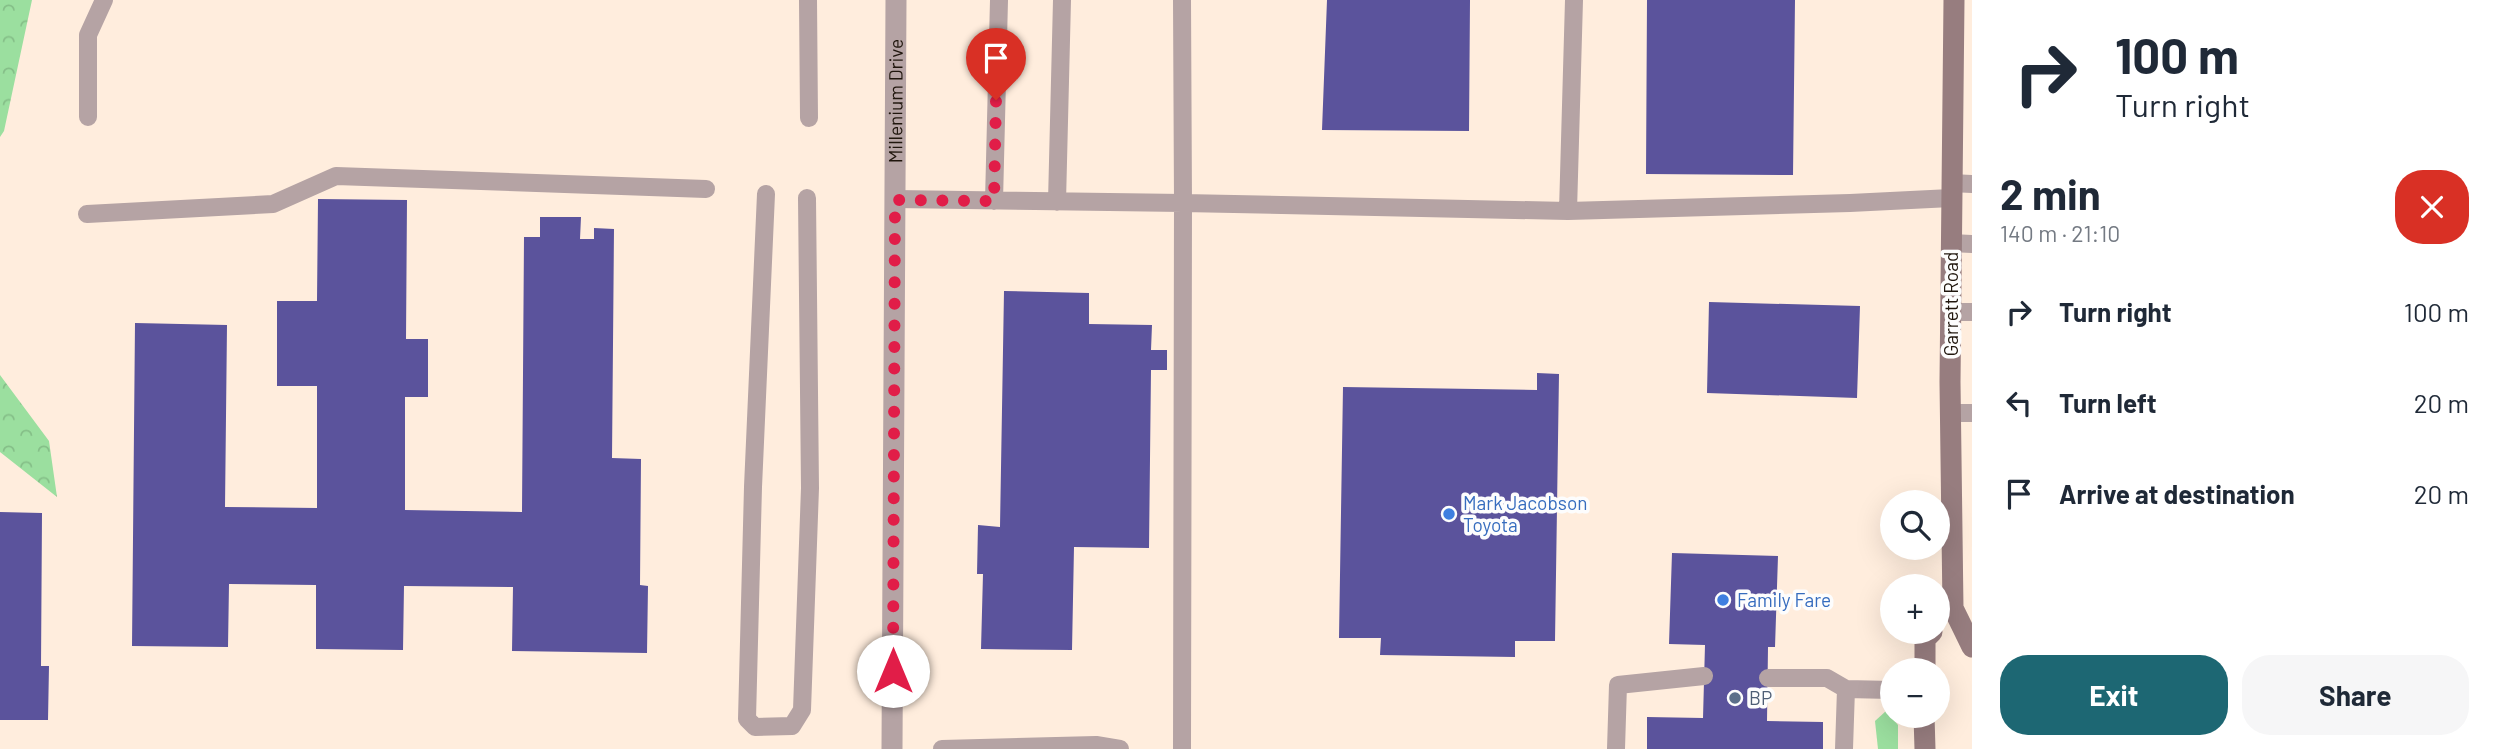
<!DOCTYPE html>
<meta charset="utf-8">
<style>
:root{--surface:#fff;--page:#f6f6f7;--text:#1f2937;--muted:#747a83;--accent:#1d6773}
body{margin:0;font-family:Barlow,sans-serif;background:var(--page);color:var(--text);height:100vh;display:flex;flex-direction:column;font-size:26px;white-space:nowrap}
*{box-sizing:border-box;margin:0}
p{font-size:23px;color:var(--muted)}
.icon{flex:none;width:38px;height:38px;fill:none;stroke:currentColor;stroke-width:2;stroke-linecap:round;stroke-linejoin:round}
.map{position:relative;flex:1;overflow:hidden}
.side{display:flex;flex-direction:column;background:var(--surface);width:525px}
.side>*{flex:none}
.top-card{background:#fff;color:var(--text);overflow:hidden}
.buttons{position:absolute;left:1880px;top:490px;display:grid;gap:14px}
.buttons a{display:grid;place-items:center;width:70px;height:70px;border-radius:50%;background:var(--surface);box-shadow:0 7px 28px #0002;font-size:35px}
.pin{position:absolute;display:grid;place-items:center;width:60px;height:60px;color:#fff;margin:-72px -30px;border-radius:50% 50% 50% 0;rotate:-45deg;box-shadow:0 0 7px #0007}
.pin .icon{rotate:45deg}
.me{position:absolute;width:77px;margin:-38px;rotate:0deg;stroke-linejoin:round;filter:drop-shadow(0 0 5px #0008)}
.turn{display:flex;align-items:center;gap:24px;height:147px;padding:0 28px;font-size:32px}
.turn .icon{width:91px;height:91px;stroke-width:2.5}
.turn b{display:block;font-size:49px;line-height:60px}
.round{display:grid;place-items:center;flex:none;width:74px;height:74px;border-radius:28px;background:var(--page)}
.headline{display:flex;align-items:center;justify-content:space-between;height:119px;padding:0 28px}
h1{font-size:42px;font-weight:700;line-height:52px}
.action{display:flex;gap:14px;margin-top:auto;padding:14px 28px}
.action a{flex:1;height:80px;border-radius:28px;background:var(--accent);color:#fff;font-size:28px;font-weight:700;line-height:80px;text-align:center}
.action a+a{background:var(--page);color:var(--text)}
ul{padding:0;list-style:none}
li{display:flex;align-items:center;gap:21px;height:91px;padding:0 28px}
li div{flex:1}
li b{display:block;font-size:26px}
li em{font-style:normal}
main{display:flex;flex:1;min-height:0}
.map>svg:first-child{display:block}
.grass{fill:#9bdf9f}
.forest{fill:url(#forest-crowns)}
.building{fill:#5b539c}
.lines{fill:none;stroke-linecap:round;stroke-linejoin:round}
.lane{stroke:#b5a3a4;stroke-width:18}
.street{stroke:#b5a3a4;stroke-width:21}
.secondary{stroke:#977d7f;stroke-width:21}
.route{stroke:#e11d48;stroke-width:12;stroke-dasharray:0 21.6}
.shop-dot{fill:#3f7fe0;stroke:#fdfdfd;stroke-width:2.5}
.service-dot{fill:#5c6f8a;stroke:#fdfdfd;stroke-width:2.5}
.labels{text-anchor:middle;stroke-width:7;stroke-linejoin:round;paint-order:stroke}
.street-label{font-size:19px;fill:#20160d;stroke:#fdfdfd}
.shop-label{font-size:19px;fill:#366cbe;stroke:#fdfdfd;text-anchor:start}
.service-label{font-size:19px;fill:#4e5e75;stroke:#fdfdfd;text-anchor:start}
</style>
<main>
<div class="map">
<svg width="1972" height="749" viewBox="0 0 1972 749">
<defs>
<pattern id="forest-crowns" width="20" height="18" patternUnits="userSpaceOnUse" patternTransform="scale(1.75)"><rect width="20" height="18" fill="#9bdf9f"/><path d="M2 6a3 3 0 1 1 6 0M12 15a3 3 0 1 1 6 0" fill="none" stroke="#85bf88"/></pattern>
</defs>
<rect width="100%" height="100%" fill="#ffeddd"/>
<!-- grass -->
<path class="grass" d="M1886 711 1898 725V749H1878L1875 721Z"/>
<!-- forest -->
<path class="forest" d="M0 0H32L4 131 0 137Z
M0 375 49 441 57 497 0 452Z"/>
<!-- building -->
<path class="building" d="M1327 0H1470L1469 131 1322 130Z
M1647 0H1795L1793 175 1646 174Z
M318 199 407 200 406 339H428V397H405V510L522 512 524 237H540V217H581L580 239H594V228L614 229 612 458 641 459 640 585 648 586 647 653 512 651 513 587 404 586 403 650 316 649V585L229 584 228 647 132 646 135 323 227 325 225 507 317 508V386H277V301H317Z
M1004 291 1089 293V324L1152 325 1151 350H1167V370H1151L1149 548 1074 547 1072 650 981 649 983 574H977L978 525 1000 527Z
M1709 302 1860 306 1857 398 1707 393Z
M1537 373 1559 374 1555 641H1515V657L1380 655 1381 638H1339L1343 387 1537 390Z
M0 512 42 513 41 666H49L48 720H0Z
M1672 553 1778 556 1775 647H1768L1767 721 1823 722V749H1647V717L1703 718 1705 645 1669 644Z"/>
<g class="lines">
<!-- lane -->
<path class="lane" d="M808 0 809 118
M88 117V35L104 0
M1951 183 1972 184
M766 194 753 487 747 719 755 727 792 726 802 710 810 488 807 198
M895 199 1183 203 1182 0
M994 201 999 0
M1057 202 1062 0
M1568 211 1574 0
M87 214 273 204 336 176 706 189
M1951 243 1972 244
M1951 312H1972
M1950 413H1972
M1768 678H1827L1846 689 1892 690
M942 749 1096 745 1120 749
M1182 749 1183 203 1568 211 1850 203 1951 198
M1616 749 1618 685 1704 676
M1844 749 1846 689"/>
<!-- street -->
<path class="street" id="s1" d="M892 749 896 0"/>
<!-- secondary -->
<path class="secondary" d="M1954 0 1950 382 1953 608 1972 647
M1925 670V639L1932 632
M1924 716 1925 749"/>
</g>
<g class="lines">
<!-- route -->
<path class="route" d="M893 671 895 200 994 201 996 100"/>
</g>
<!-- markers -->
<g class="shop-dot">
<circle cx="1449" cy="514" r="7"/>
<circle cx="1723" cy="600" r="7"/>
</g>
<circle class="service-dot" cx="1735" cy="698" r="7"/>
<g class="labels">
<!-- street labels -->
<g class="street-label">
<text dy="7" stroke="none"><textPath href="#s1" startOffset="648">Millenium Drive</textPath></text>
<text transform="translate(1951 304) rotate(-90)" y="7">Garrett Road</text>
</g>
<!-- shop labels -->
<g class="shop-label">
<text x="1463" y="510">Mark Jacobson<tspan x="1463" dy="22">Toyota</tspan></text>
<text x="1737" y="607">Family Fare</text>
</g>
<!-- service labels -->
<g class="service-label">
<text x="1749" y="705">BP</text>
</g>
</g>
</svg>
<div class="buttons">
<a><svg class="icon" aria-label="search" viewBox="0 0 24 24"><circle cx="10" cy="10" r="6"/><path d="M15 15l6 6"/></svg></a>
<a>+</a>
<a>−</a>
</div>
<div class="pin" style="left:996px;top:100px;background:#d93025"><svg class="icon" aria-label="arrive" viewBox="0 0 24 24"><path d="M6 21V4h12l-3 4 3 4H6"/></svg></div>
<svg class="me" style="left:893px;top:671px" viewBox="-20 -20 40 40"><circle r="19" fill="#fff"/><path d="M0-13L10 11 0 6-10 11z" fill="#e11d48"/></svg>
</div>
<section class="side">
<div class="top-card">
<div class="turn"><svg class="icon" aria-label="right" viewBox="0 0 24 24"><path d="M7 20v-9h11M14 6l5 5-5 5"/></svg><div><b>100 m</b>Turn right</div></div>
</div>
<div class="headline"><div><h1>2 min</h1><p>140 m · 21:10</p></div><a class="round" style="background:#d93025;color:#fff"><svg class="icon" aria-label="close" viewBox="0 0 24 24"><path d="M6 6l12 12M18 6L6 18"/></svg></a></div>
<ul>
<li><svg class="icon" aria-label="right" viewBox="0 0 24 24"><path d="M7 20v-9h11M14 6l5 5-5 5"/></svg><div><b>Turn right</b></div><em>100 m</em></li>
<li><svg class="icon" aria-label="left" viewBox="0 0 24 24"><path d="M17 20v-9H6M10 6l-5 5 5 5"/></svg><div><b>Turn left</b></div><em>20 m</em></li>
<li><svg class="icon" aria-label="arrive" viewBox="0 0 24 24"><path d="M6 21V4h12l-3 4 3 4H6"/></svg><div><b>Arrive at destination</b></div><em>20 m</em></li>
</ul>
<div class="action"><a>Exit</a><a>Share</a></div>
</section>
</main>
